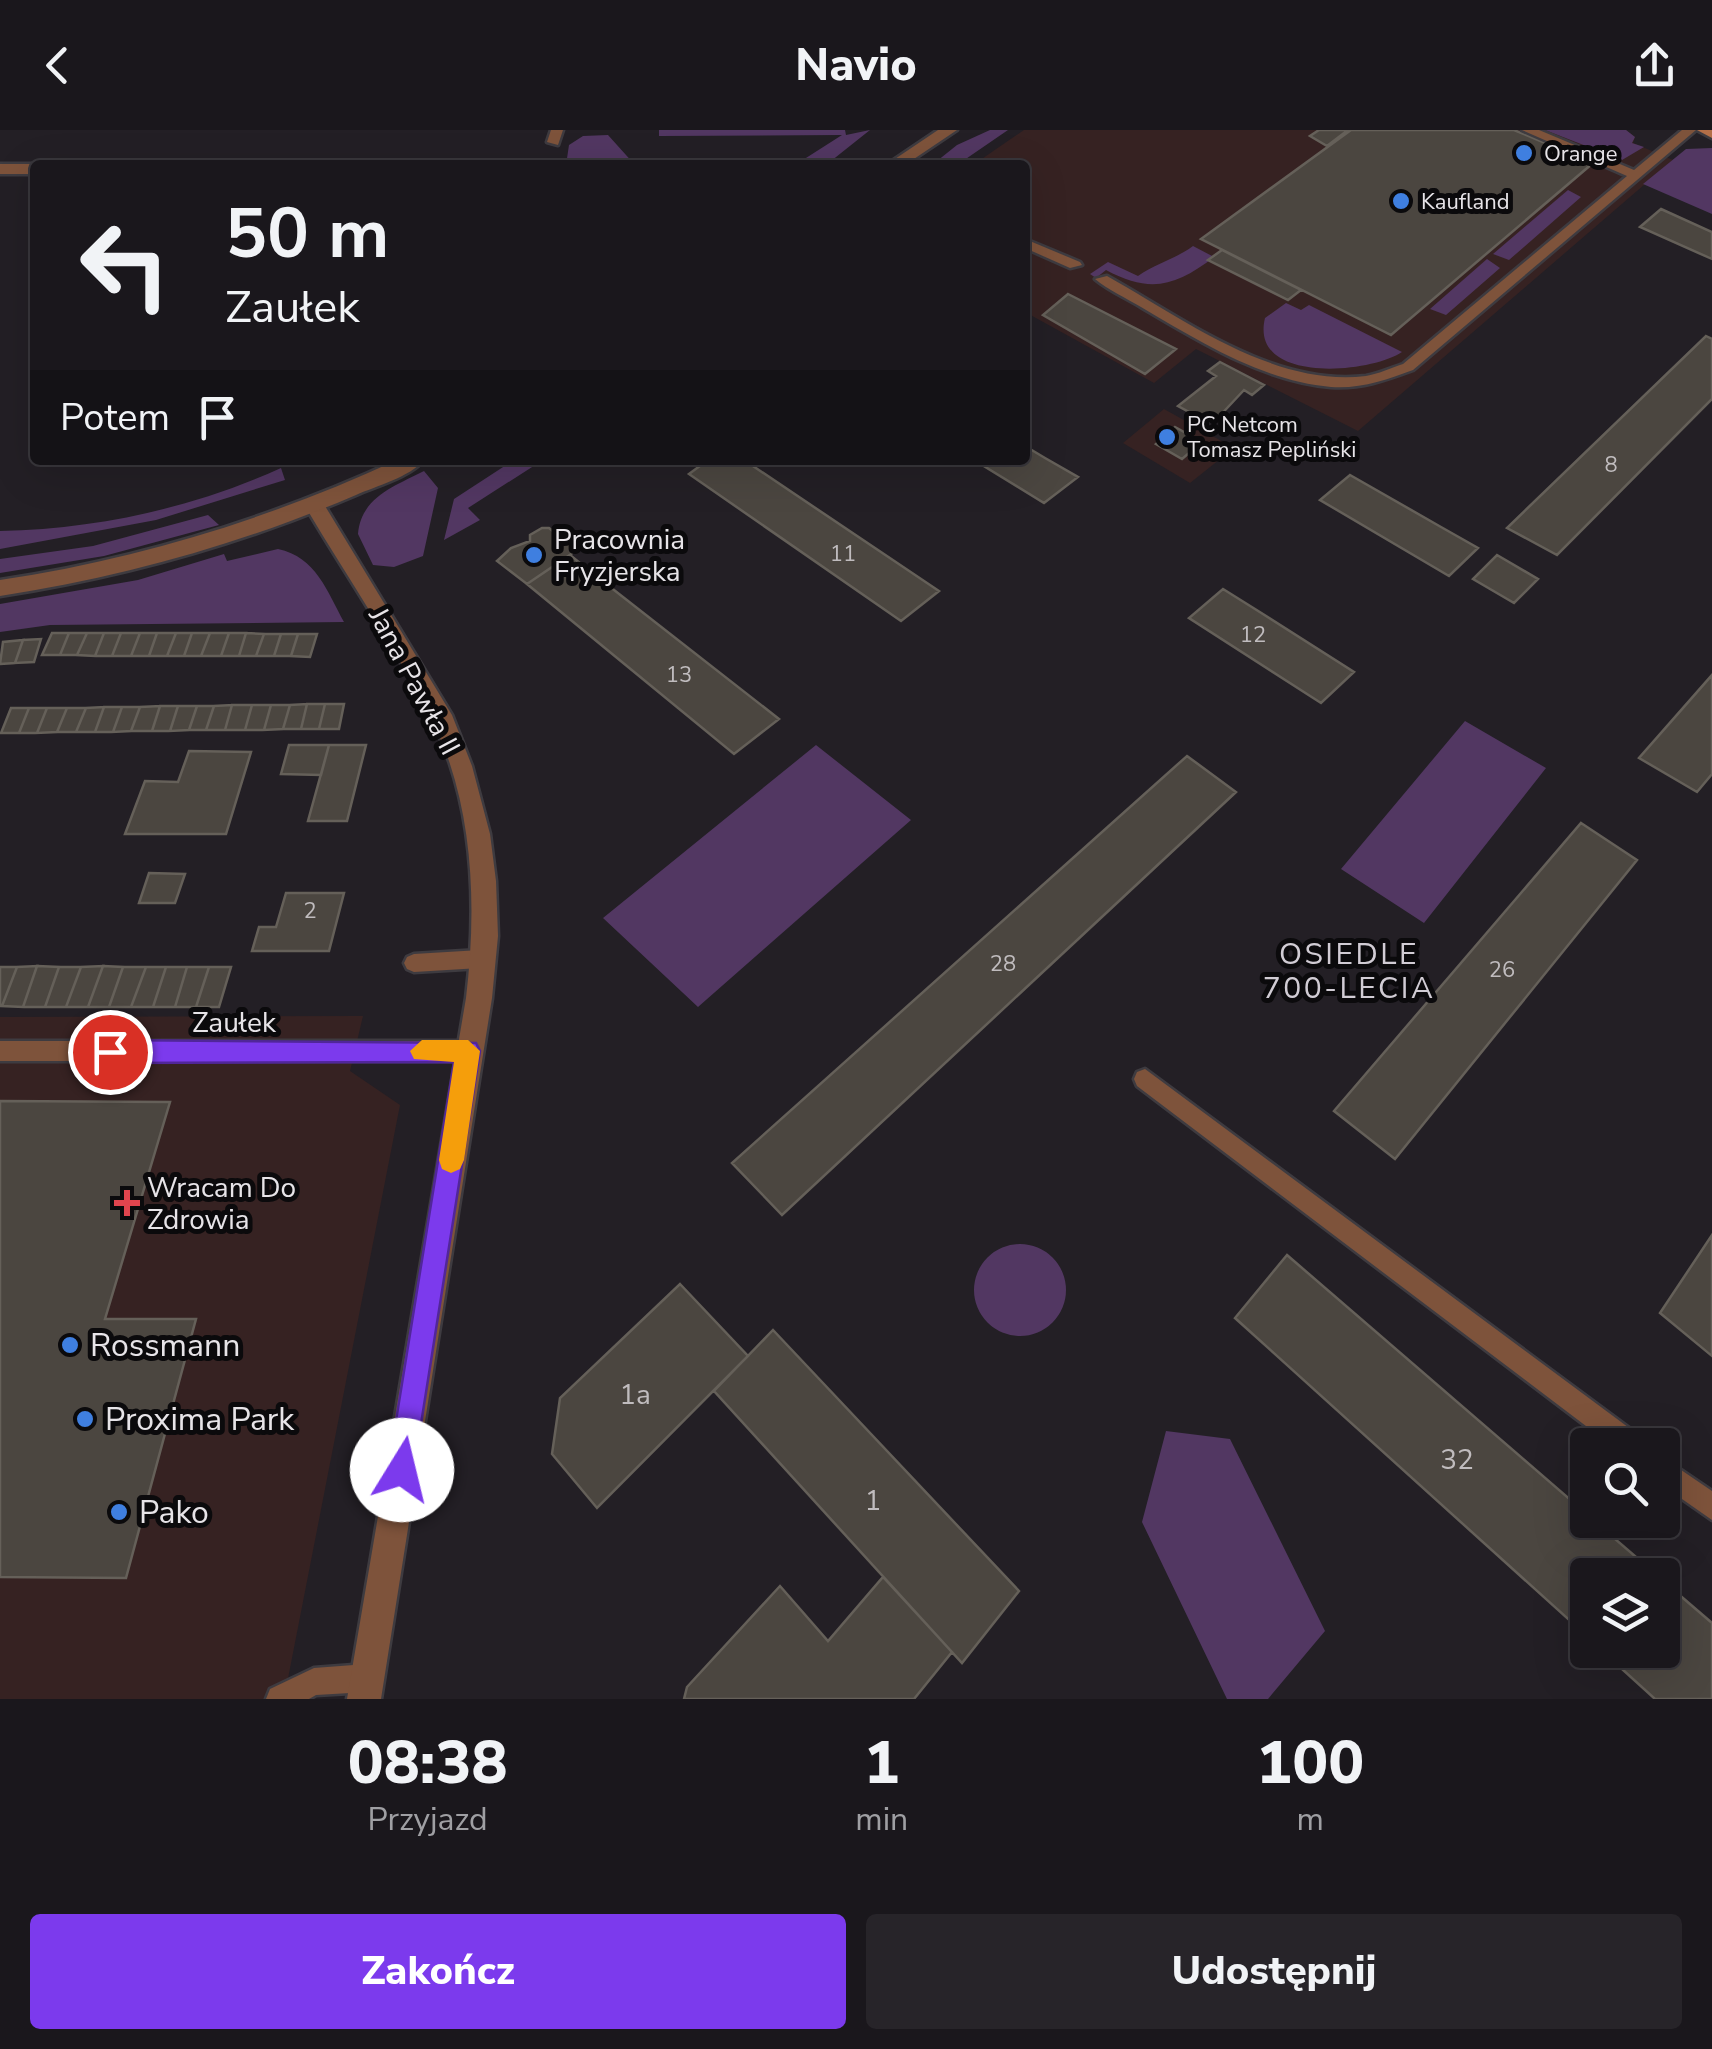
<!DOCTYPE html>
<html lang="pl">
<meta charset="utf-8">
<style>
:root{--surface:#1a171c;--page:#272429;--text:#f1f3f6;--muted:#9f9fa3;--line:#38363b;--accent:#7c3aed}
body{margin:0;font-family:"Nunito Sans",sans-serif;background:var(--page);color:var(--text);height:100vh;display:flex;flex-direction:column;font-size:38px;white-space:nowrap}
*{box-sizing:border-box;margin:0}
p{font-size:32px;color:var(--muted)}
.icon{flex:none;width:55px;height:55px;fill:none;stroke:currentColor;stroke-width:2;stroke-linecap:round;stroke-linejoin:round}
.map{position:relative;height:1569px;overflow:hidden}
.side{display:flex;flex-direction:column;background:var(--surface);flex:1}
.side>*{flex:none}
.banner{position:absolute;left:30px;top:30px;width:1000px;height:305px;border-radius:10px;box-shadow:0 10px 40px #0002,0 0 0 2px var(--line);background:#1a171c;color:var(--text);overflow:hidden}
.tools{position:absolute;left:1570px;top:1298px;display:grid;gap:20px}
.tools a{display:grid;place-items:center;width:110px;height:110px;border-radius:10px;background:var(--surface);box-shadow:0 10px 40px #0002,0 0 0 2px var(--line);font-size:50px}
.pin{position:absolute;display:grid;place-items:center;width:85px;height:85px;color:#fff;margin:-42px;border:5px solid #fff;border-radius:50%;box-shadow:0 2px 10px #0007}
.me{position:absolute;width:110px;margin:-55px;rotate:9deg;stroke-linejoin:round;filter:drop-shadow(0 0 8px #0008)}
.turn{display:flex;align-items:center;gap:35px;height:210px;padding:0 30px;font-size:45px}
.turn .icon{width:130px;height:130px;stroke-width:2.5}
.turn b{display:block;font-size:70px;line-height:85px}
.then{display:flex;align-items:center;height:95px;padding:0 30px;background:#0003;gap:20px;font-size:38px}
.eta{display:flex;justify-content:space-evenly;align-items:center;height:170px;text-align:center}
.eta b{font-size:60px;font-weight:800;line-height:70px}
.cta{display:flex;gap:20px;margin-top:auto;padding:20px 30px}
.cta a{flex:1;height:115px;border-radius:10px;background:var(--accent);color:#fff;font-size:40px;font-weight:800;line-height:115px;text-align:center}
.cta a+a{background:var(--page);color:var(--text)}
header{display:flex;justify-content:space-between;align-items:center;height:130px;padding:0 30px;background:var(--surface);font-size:45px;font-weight:800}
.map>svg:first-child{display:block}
.commercial{fill:#362222}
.green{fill:#523762}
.building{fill:#4b4640;stroke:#656059;stroke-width:2.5}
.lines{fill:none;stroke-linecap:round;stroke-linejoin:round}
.service-casing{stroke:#3e3b40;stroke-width:5}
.minor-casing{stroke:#3e3b40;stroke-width:5}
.tertiary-casing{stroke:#3e3b40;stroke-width:5}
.secondary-casing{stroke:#3e3b40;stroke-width:5}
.service{fill:#7e533b;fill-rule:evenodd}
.minor{fill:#7e533b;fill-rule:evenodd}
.tertiary{fill:#7e533b;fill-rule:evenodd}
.secondary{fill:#b36e47;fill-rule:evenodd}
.route{fill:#7c3aed;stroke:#51269a;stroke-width:2.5}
.slow{fill:#f59e0b}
.shop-dot{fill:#3f7fe0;stroke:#0b0a0c;stroke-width:4}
.health-dot{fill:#e0444e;stroke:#0b0a0c;stroke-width:4}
.labels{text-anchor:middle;stroke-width:10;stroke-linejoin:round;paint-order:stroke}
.far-poi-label{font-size:22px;fill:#e7e4e8;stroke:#0b0a0c;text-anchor:start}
.number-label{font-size:22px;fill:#c0bcbe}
.poi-label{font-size:28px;fill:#e7e4e8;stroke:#0b0a0c;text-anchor:start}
.street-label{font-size:28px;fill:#e7e4e8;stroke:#0b0a0c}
.near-number-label{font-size:28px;fill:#c0bcbe}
.neighbourhood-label{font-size:30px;letter-spacing:2.5px;fill:#d1ccd4;stroke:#0b0a0c}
.near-poi-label{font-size:32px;fill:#e7e4e8;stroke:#0b0a0c;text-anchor:start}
</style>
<header><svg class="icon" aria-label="back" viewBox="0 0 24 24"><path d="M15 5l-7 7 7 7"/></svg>Navio<svg class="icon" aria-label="share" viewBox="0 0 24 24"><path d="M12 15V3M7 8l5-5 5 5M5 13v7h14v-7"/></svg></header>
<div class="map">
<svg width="1712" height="1569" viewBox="0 0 1712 1569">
<rect width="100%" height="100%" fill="#231f25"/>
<!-- commercial -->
<path class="commercial" d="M1024 0H1626L1635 7 1633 13 1673 30 1358 301 1196 219 1154 253 1025 182V35H973Z
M1164 279 1234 318 1190 353 1123 313Z
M363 886 350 941 400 975 284 1569H0V887Z"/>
<!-- green -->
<path class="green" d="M659 0H845L846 5 870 0 826 35H795L842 5 659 6Z
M990 0H1008L957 35H932L957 15Z
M1545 0H1626L1635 7 1632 13 1644 17 1622 30Z
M608 5 635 35H566L569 15 583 6Z
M1712 18V84L1643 54 1686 19Z
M1568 60 1581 67 1509 130 1493 124Z
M1193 116 1214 127C1176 156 1151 164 1106 140L1096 148 1090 144 1108 132 1138 146C1156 133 1174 130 1193 116Z
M1487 129 1500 138 1446 185 1430 179Z
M1286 173 1301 180 1309 175 1402 222C1369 244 1249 254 1265 188Z
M514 330H543L468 378 480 390 444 410 454 369Z
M281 338 285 350 156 390 0 419V401C98 399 192 378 281 338Z
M424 341 438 358 423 426 394 437 373 435 358 404C361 367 395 356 424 341Z
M208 385 219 395 104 426 0 443V429L93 416Z
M278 419C316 427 327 461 344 492L50 495 0 502V474L138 450 224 424 227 431Z
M1465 591 1546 638 1424 793 1341 739Z
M816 615 911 690 698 877 603 788Z
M974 1160a46 46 0 1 1 92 0a46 46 0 1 1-92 0Z
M1166 1301 1230 1309 1325 1501 1268 1569H1227L1142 1392Z"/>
<!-- building -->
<path class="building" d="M1319 0H1348L1327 16 1310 6Z
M1351 0H1514L1593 33 1391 205 1201 109Z
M1661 79 1712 102V129L1640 97Z
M1222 120 1301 160 1288 170 1208 130Z
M1068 164 1176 219 1145 244 1043 185Z
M1706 206 1712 209V269L1557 425 1507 398Z
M1220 232 1264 255 1252 265 1244 260 1214 292 1206 291 1178 276 1216 246 1208 241Z
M1175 297 1202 312 1182 329 1156 314Z
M1025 316 1045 328 1078 347 1044 373 974 330H1025Z
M708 330H744L939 461 901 491 689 344Z
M1350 345 1441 397 1478 418 1449 446 1320 370Z
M542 398H549L577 420 527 454 497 431 511 418 530 411V405Z
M570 425 591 442 779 589 734 624 527 454Z
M1497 425 1538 449 1514 473 1473 449Z
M1223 459 1255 479 1354 542 1321 573 1189 488Z
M52 503H69L60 525H42Z
M69 503H87L77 525H60Z
M87 503H104L95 526 77 525Z
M104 503H121L112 526H95Z
M121 503H140L131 526H112Z
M140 503H157L149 526H131Z
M157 503H176L167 526H149Z
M176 503H192L184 526H167Z
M192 503H210L201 526H184Z
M210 503H229L221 526H201Z
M229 503H246L239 526H221Z
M246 503 264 504 256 526H239Z
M264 504H281L274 526H256Z
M281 504H298L291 526H274Z
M298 504H317L310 527 291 526Z
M41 509 34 532 15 533 23 510Z
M23 510 15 533 0 534 3 512Z
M1712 545V644L1697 662 1639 628Z
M307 574H325L319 599H301Z
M307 574 301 599H283L290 575Z
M325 574H344L339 599H319Z
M232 575 225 600H206L214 576Z
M232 575H252L245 600H225Z
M252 575H271L264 600H245Z
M271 575H290L283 599 264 600Z
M160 576 152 601H131L140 577Z
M160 576H178L170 601H152Z
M178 576H197L189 600 170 601Z
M197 576H214L206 600H189Z
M104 577 95 602H76L86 578Z
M104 577H122L113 602H95Z
M122 577H140L131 601 113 602Z
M11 578H29L19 603H1Z
M29 578H47L37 603H19Z
M47 578H67L57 602 37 603Z
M67 578H86L76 602H57Z
M289 615H329L321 645 281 644Z
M329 615H366L347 691H308Z
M189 621 251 622 226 704H125L145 651 178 652Z
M1187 626 1236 662 782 1085 732 1033Z
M1581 693 1637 730 1395 1029 1334 981Z
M149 743 185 744 175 773H139Z
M286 763H344L329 821H252L259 797H276Z
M37 836 59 837 45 877H23Z
M37 836 23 877 2 876 17 837Z
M103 836 88 877H66L81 837Z
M103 836 123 837 109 877H88Z
M0 837H17L2 876H0Z
M59 837H81L66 877H45Z
M123 837H146L131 877H109Z
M146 837H166L153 877H131Z
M166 837H187L175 877H153Z
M187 837H209L196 877H175Z
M209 837H231L219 877H196Z
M0 971 170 972 105 1189H196L126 1448 0 1447Z
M1712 1105V1226L1660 1183Z
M1287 1125 1588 1385V1390H1593L1657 1445H1588V1507L1235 1188Z
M680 1154 748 1226 597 1378 552 1324 560 1268Z
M773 1200 1019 1461 962 1533 714 1261Z
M883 1447 952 1522 914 1569H684L687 1557 780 1456 828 1511Z
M1662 1450 1712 1493V1569H1655L1601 1520H1662Z"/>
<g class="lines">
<!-- service casing -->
<g class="service-casing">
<path id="service" d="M551 0H563L558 15 547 12Z
M1522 0H1539L1634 40 1682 0H1696L1413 240C1386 250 1361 259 1331 257 1262 251 1199 211 1141 177 1126 168 1108 160 1095 149L1107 146C1184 189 1273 257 1366 246 1378 244 1391 238 1403 234L1627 46Z
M1025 109 1080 132 1082 135 1070 138 1025 118Z
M480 820 487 823 490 829 487 835 480 838 414 842 407 839 404 833 407 827 414 824Z
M0 911H468L476 914 479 921 476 928 468 931H0Z
M1145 939 1640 1306 1643 1315H1611L1137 956 1134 949 1137 942Z
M1662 1327 1712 1361V1390L1662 1355Z
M367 1534 377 1538 381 1548 377 1558 367 1562 316 1565 309 1569H266L270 1559 314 1538Z"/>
</g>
<!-- minor casing -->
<g class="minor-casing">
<path id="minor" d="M0 34H35L39 35H35V44H0Z
M315 369 322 371 452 585 472 636 490 704 496 751 498 806 492 868 381 1569H347L466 868C477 777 474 676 433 592 396 518 347 447 305 376Z"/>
</g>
<!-- tertiary casing -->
<g class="tertiary-casing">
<path id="tertiary" d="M938 0H957L905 35H886Z
M397 330H424C410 347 376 356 356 365 241 414 123 447 0 466V450C139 429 269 389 397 330Z"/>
</g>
<!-- secondary casing -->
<g class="secondary-casing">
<path id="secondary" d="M1697 0H1712V8Z"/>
</g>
<!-- service -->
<use href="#service" class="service"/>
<!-- minor -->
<use href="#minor" class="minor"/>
<!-- tertiary -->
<use href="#tertiary" class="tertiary"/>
<!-- secondary -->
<use href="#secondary" class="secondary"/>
</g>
<!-- route -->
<path class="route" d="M110 910 476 913 480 921 412 1351 402 1355 392 1351 388 1340 454 932 110 933 98 922Z"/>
<!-- slow -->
<path class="slow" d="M422 910H468L480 921 464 1030 460 1039 451 1043 442 1039 439 1030 454 932 414 929 410 921Z"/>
<!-- markers -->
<g class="shop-dot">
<circle cx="1524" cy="23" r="10"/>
<circle cx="1401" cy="71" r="10"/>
<circle cx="1167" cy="307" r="10"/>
<circle cx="534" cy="425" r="10"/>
<circle cx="70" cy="1215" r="10"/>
<circle cx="85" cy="1289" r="10"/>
<circle cx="119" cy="1382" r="10"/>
</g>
<path class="health-dot" d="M122 1058h10v10h10v10h-10v10h-10v-10h-10v-10h10z"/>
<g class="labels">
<!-- far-poi labels -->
<g class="far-poi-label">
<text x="1544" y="31">Orange</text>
<text x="1421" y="79">Kaufland</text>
<text x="1187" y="302">PC Netcom<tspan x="1187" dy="25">Tomasz Pepliński</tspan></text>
</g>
<!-- number labels -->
<g class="number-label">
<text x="1611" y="342">8</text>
<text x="843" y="431">11</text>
<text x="1253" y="512">12</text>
<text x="679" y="552">13</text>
<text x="310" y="788">2</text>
<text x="1003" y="841">28</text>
<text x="1502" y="847">26</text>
</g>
<!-- poi labels -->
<g class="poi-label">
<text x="554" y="419">Pracownia<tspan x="554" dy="32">Fryzjerska</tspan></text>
<text x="147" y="1067">Wracam Do<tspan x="147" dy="32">Zdrowia</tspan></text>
</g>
<!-- street labels -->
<g class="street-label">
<text transform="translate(415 551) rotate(62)" y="10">Jana Pawła II</text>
<text x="234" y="902">Zaułek</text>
</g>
<!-- near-number labels -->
<g class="near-number-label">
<text x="635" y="1274">1a</text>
<text x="1457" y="1339">32</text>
<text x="873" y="1380">1</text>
</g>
<!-- neighbourhood labels -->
<g class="neighbourhood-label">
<text x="1349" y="834">OSIEDLE<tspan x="1349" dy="34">700-LECIA</tspan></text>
</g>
<!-- near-poi labels -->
<g class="near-poi-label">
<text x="90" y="1226">Rossmann</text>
<text x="105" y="1300">Proxima Park</text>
<text x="139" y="1393">Pako</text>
</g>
</g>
</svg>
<div class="tools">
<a><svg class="icon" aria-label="search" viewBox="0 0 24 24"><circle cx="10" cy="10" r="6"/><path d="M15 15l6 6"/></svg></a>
<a><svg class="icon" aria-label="layers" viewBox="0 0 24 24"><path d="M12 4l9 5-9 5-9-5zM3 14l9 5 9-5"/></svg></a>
</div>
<div class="pin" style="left:110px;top:922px;background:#d93025"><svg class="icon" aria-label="arrive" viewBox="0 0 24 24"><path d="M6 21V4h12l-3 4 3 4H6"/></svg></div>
<svg class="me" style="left:402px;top:1340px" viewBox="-20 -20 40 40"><circle r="19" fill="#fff"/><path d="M0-13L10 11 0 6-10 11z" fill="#7c3aed"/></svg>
<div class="banner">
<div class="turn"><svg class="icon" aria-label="left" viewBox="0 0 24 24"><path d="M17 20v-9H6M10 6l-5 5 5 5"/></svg><div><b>50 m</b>Zaułek</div></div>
<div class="then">Potem<svg class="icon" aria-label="arrive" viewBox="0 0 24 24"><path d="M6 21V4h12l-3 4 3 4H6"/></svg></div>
</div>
</div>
<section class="side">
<div class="eta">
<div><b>08:38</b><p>Przyjazd</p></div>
<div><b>1</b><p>min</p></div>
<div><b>100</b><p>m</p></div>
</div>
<div class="cta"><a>Zakończ</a><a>Udostępnij</a></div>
</section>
